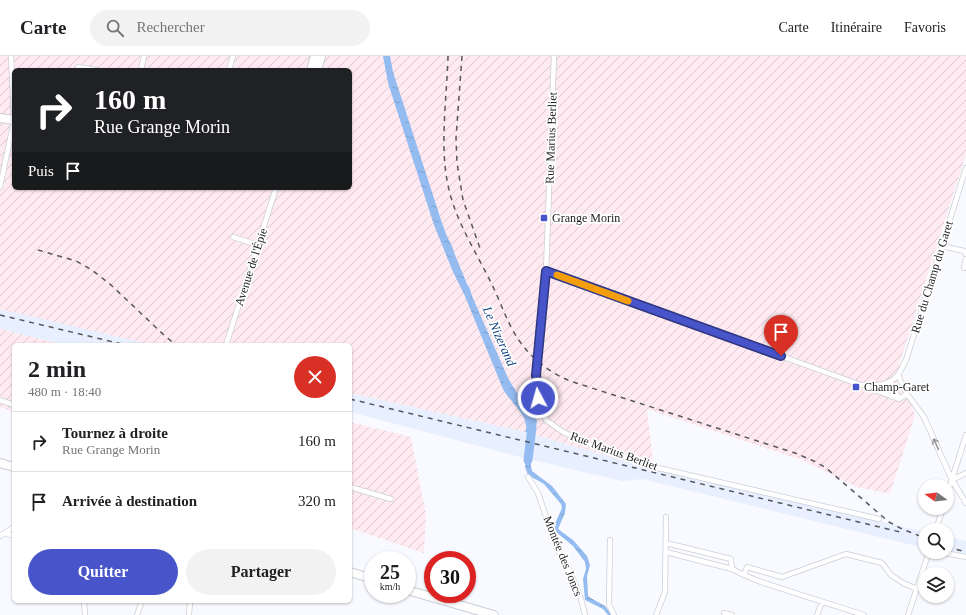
<!DOCTYPE html>
<html lang="fr">
<meta charset="utf-8">
<style>
:root{--surface:#fff;--page:#f2f2f2;--text:#202124;--muted:#757577;--line:#e0e0e0;--accent:#4855ca}
body{margin:0;font-family:Georgia,serif;background:var(--page);color:var(--text);height:100vh;display:flex;flex-direction:column;font-size:15px;white-space:nowrap}
*{box-sizing:border-box;margin:0}
p{font-size:13px;color:var(--muted)}
.icon{flex:none;width:22px;height:22px;fill:none;stroke:currentColor;stroke-width:2;stroke-linecap:round;stroke-linejoin:round}
.map{position:relative;flex:1;overflow:hidden}
.side{position:absolute;left:12px;top:287px;width:340px;height:260px;display:flex;flex-direction:column;background:var(--surface);border-radius:6px;box-shadow:0 1px 3px #0004}
.side>*{flex:none}
.banner{position:absolute;left:12px;top:12px;width:340px;height:122px;border-radius:6px;box-shadow:0 1px 3px #0004;background:#202124;color:#fff;overflow:hidden}
.needle{width:26px;rotate:285deg}
.fabs{position:absolute;left:918px;top:423px;display:grid;gap:8px}
.fabs a{display:grid;place-items:center;width:36px;height:36px;border-radius:50%;background:var(--surface);box-shadow:0 1px 3px #0004;font-size:20px}
.speed{position:absolute;left:364px;top:495px;display:flex;gap:8px;font-size:20px;font-weight:700;text-align:center}
.speed>*{display:grid;place-content:center;width:52px;height:52px;border-radius:50%;background:var(--surface);box-shadow:0 1px 3px #0004;line-height:1}
.speed small{font-size:10px;font-weight:400}
.speed .limit{border:6px solid #d22;background:#fff;color:#111}
.pin{position:absolute;display:grid;place-items:center;width:34px;height:34px;color:#fff;margin:-41px -17px;border-radius:50% 50% 50% 0;rotate:-45deg;box-shadow:0 0 4px #0007}
.pin .icon{rotate:45deg}
.me{position:absolute;width:44px;margin:-22px;rotate:354deg;stroke-linejoin:round;filter:drop-shadow(0 0 3px #0008)}
.turn{display:flex;align-items:center;gap:14px;height:84px;padding:0 16px;font-size:18px}
.turn .icon{width:52px;height:52px;stroke-width:2.5}
.turn b{display:block;font-size:28px;line-height:34px}
.then{display:flex;align-items:center;height:38px;padding:0 16px;background:#0003;gap:8px;font-size:15px}
.round{display:grid;place-items:center;flex:none;width:42px;height:42px;border-radius:21px;background:var(--page)}
.overview{display:flex;align-items:center;justify-content:space-between;height:68px;padding:0 16px}
h1{font-size:24px;font-weight:800;line-height:30px}
.action{display:flex;gap:8px;margin-top:auto;padding:8px 16px}
.action a{flex:1;height:46px;border-radius:24px;background:var(--accent);color:#fff;font-size:16px;font-weight:800;line-height:46px;text-align:center}
.action a+a{background:var(--page);color:var(--text)}
ul{padding:0;list-style:none}
li{display:flex;align-items:center;gap:12px;height:60px;padding:0 16px;border-top:1px solid var(--line)}
li div{flex:1}
li b{display:block;font-size:15px}
li em{font-style:normal}
header{display:flex;align-items:center;gap:24px;box-sizing:border-box;height:56px;padding:0 20px;background:var(--surface);border-bottom:1px solid var(--line)}
header strong{font-size:19px}
nav{display:flex;gap:22px;margin-inline-start:auto;font-size:14px}
.search{width:280px;height:36px;background:var(--page);display:flex;align-items:center;gap:10px;box-sizing:border-box;padding:0 14px;border-radius:22px;color:var(--muted);font-size:15px}
.map>svg:first-child{display:block}
.built{fill:#e8effe}
.industrial{fill:url(#industrial-furrows);fill-rule:evenodd}
.water{fill:url(#water-ripples)}
.lines{fill:none;stroke-linecap:round;stroke-linejoin:round}
.river{stroke:#94bcf1;stroke-width:9}
.street-casing{stroke:#cbcfd6;stroke-width:6}
.primary-casing{stroke:#cbcfd6;stroke-width:10}
.street{stroke:#fff;stroke-width:4.5}
.primary{stroke:#fff;stroke-width:8}
.rail{stroke:#57585b;stroke-width:1.5;stroke-dasharray:5 5;stroke-linecap:butt}
.oneway{stroke:#99999b}
.route-casing{stroke:#2f3783;stroke-width:10}
.route{stroke:#4855ca;stroke-width:7}
.slow{stroke:#f59e0b;stroke-width:7}
.poi-dot{fill:#4855ca;stroke:#fff;stroke-width:1.5}
.labels{text-anchor:middle;stroke-width:3.5;stroke-linejoin:round;paint-order:stroke}
.street-label{font-size:12px;fill:#1c1d20;stroke:#fff}
.poi-label{font-size:12px;fill:#1c1d20;stroke:#fff;text-anchor:start}
.water-label{font-size:13px;font-style:italic;fill:#0d417f;stroke:#fff}
</style>
<header>
<strong>Carte</strong>
<div class="search"><svg class="icon" aria-label="search" viewBox="0 0 24 24"><circle cx="10" cy="10" r="6"/><path d="M15 15l6 6"/></svg>Rechercher</div>
<nav><a>Carte</a><a>Itinéraire</a><a>Favoris</a></nav>
</header>
<div class="map">
<svg width="966" height="559" viewBox="0 0 966 559">
<defs>
<pattern id="industrial-furrows" width="10" height="10" patternUnits="userSpaceOnUse"><rect width="10" height="10" fill="#ffeaf1"/><path d="M-1 1l2-2M0 10L10 0M9 11l2-2" fill="none" stroke="#dac8ce"/></pattern>
<pattern id="water-ripples" width="26" height="14" patternUnits="userSpaceOnUse"><rect width="26" height="14" fill="#94bcf1"/><path d="M2 4q2-2 4 0t4 0M15 11q2-2 4 0t4 0" fill="none" stroke="#7fa1ce"/></pattern>
</defs>
<rect width="100%" height="100%" fill="#f8faff"/>
<!-- built -->
<path class="built" d="M0 253 36 260 153 289H64L0 273Z
M350 337 521 375 654 413 925 476V491L924 492 643 423 622 425 520 401 350 356Z
M947 481 966 485V498L947 494Z"/>
<!-- industrial -->
<path class="industrial" d="M0 0H966V98L899 309 915 359 890 438 857 431 802 404 647 353 654 413 521 375 350 337V289H153L0 253ZM14 14H350V132H14Z
M0 273 64 289H14V356L0 351Z
M350 366 411 381 426 459 424 497 350 472Z"/>
<!-- water -->
<path class="water" d="M383 0H390L393 16 442 167 446 178 452 190 455 199 467 228 470 233 472 240 508 322 517 337 534 359 537 365 534 381 530 377 525 376C532 362 509 345 503 333L464 238 453 216 434 169 388 27Z
M527 393 530 394 531 410 532 415 552 430 566 448 565 457 558 473 573 484 587 500 590 509 587 520 588 539 589 541 605 550 612 559H608L603 553 585 544 583 523 586 513 585 506 573 490 555 475 553 472 562 452 561 448 544 428 528 419 525 411Z"/>
<g class="lines">
<!-- river -->
<path class="river" d="M528 404 532 371 530 367"/>
<!-- street casing -->
<g class="street-casing">
<path id="street" d="M11 0 14 63
M554 0 546 215 536 319 538 342 546 364 563 376 593 390 654 411 879 463
M78 11 96 14
M141 14 144 0
M229 14 233 0
M0 131 14 64
M233 181 258 189
M942 190 964 195 966 198
M964 212 966 203
M546 215 861 329C874 330 889 330 898 319 901 315 903 309 906 304L966 112
M226 289 276 132
M898 319 907 338 924 361 952 424 966 447
M890 325 899 343 907 338
M866 331 899 343
M0 344 14 349
M528 421 538 437 557 493 570 515 581 543 585 559
M952 424 966 417
M350 431 391 443
M947 439 966 379
M936 474 943 452
M5 477 14 480
M0 480 14 471
M610 484 609 549 614 559
M666 496 732 513 731 503 666 487
M940 496 966 501
M732 513 744 519 761 526 864 559
M744 519 747 511 782 521 846 498 882 507 891 519 903 527 917 533
M84 545 85 559
M724 557 732 559
M137 559 142 545
M189 559 190 545
M656 559 665 536 666 461
M817 559 822 546
M908 559 929 496"/>
</g>
<!-- primary casing -->
<g class="primary-casing">
<path id="primary" d="M311 14 315 0
M317 14 321 0
M0 62 14 64
M0 407 14 411
M350 516 373 523
M407 534 494 559"/>
</g>
<!-- street -->
<use href="#street" class="street"/>
<!-- primary -->
<use href="#primary" class="primary"/>
<!-- rail -->
<path class="rail" d="M448 0C447 38 440 87 447 124 454 165 478 198 495 235 504 255 510 274 524 291 536 306 553 318 570 325L795 397 816 406 826 412 889 466 902 473 925 482
M462 0 456 82 457 107 463 144 481 195
M38 194 76 205 92 214 111 229 165 280 176 289
M0 259 126 289
M350 343 900 476
M947 491 966 496"/>
</g>
<!-- one-way arrows -->
<defs><path id="oneway-shaft" d="M-6 0H5M1.5-3L5.5 0L1.5 3" fill="none" stroke-width="1.6" stroke-linecap="round" stroke-linejoin="round"/></defs>
<use class="oneway" href="#oneway-shaft" transform="translate(936 388) rotate(-114)"/>
<g class="lines">
<!-- route casing -->
<g class="route-casing">
<path id="route" d="M538 342 536 319 546 215 781 300"/>
</g>
<!-- route -->
<use href="#route" class="route"/>
<!-- slow -->
<path class="slow" d="M557 219 628 245"/>
</g>
<!-- markers -->
<g class="poi-dot">
<rect x="540" y="158" width="8" height="8" rx="2"/>
<rect x="852" y="327" width="8" height="8" rx="2"/>
</g>
<g class="labels">
<!-- street labels -->
<g class="street-label">
<text transform="translate(551 82) rotate(-88)" y="4">Rue Marius Berliet</text>
<text transform="translate(251 211) rotate(-72)" y="4">Avenue de l'Épie</text>
<text transform="translate(932 221) rotate(-73)" y="4">Rue du Champ du Garet</text>
<text transform="translate(614 395) rotate(20)" y="4">Rue Marius Berliet</text>
<text transform="translate(563 500) rotate(68)" y="4">Montée des Joncs</text>
</g>
<!-- poi labels -->
<g class="poi-label">
<text x="552" y="166">Grange Morin</text>
<text x="864" y="335">Champ-Garet</text>
</g>
<!-- water labels -->
<g class="water-label">
<text transform="translate(500 280) rotate(66)" y="5">Le Nizerand</text>
</g>
</g>
</svg>
<div class="fabs">
<a><svg class="needle" viewBox="-14 -14 28 28"><path d="M0-13l5 13h-10z" fill="#e53935"/><path d="M0 13l5-13h-10z" fill="#757577"/></svg></a>
<a><svg class="icon" aria-label="search" viewBox="0 0 24 24"><circle cx="10" cy="10" r="6"/><path d="M15 15l6 6"/></svg></a>
<a><svg class="icon" aria-label="layers" viewBox="0 0 24 24"><path d="M12 4l9 5-9 5-9-5zM3 14l9 5 9-5"/></svg></a>
</div>
<div class="speed"><div>25<small>km/h</small></div><div class="limit">30</div></div>
<div class="pin" style="left:781px;top:300px;background:#d93025"><svg class="icon" aria-label="arrive" viewBox="0 0 24 24"><path d="M6 21V4h12l-3 4 3 4H6"/></svg></div>
<svg class="me" style="left:538px;top:342px" viewBox="-20 -20 40 40"><circle r="17" fill="#4855ca" stroke="#fff" stroke-width="3"/><path d="M0-11L8 9 0 5-8 9z" fill="#fff"/></svg>
<div class="banner">
<div class="turn"><svg class="icon" aria-label="right" viewBox="0 0 24 24"><path d="M7 20v-9h11M14 6l5 5-5 5"/></svg><div><b>160 m</b>Rue Grange Morin</div></div>
<div class="then">Puis<svg class="icon" aria-label="arrive" viewBox="0 0 24 24"><path d="M6 21V4h12l-3 4 3 4H6"/></svg></div>
</div>
<section class="side">
<div class="overview"><div><h1>2 min</h1><p>480 m · 18:40</p></div><a class="round" style="background:#d93025;color:#fff"><svg class="icon" aria-label="close" viewBox="0 0 24 24"><path d="M6 6l12 12M18 6L6 18"/></svg></a></div>
<ul>
<li><svg class="icon" aria-label="right" viewBox="0 0 24 24"><path d="M7 20v-9h11M14 6l5 5-5 5"/></svg><div><b>Tournez à droite</b><p>Rue Grange Morin</p></div><em>160 m</em></li>
<li><svg class="icon" aria-label="arrive" viewBox="0 0 24 24"><path d="M6 21V4h12l-3 4 3 4H6"/></svg><div><b>Arrivée à destination</b></div><em>320 m</em></li>
</ul>
<div class="action"><a>Quitter</a><a>Partager</a></div>
</section>
</div>
